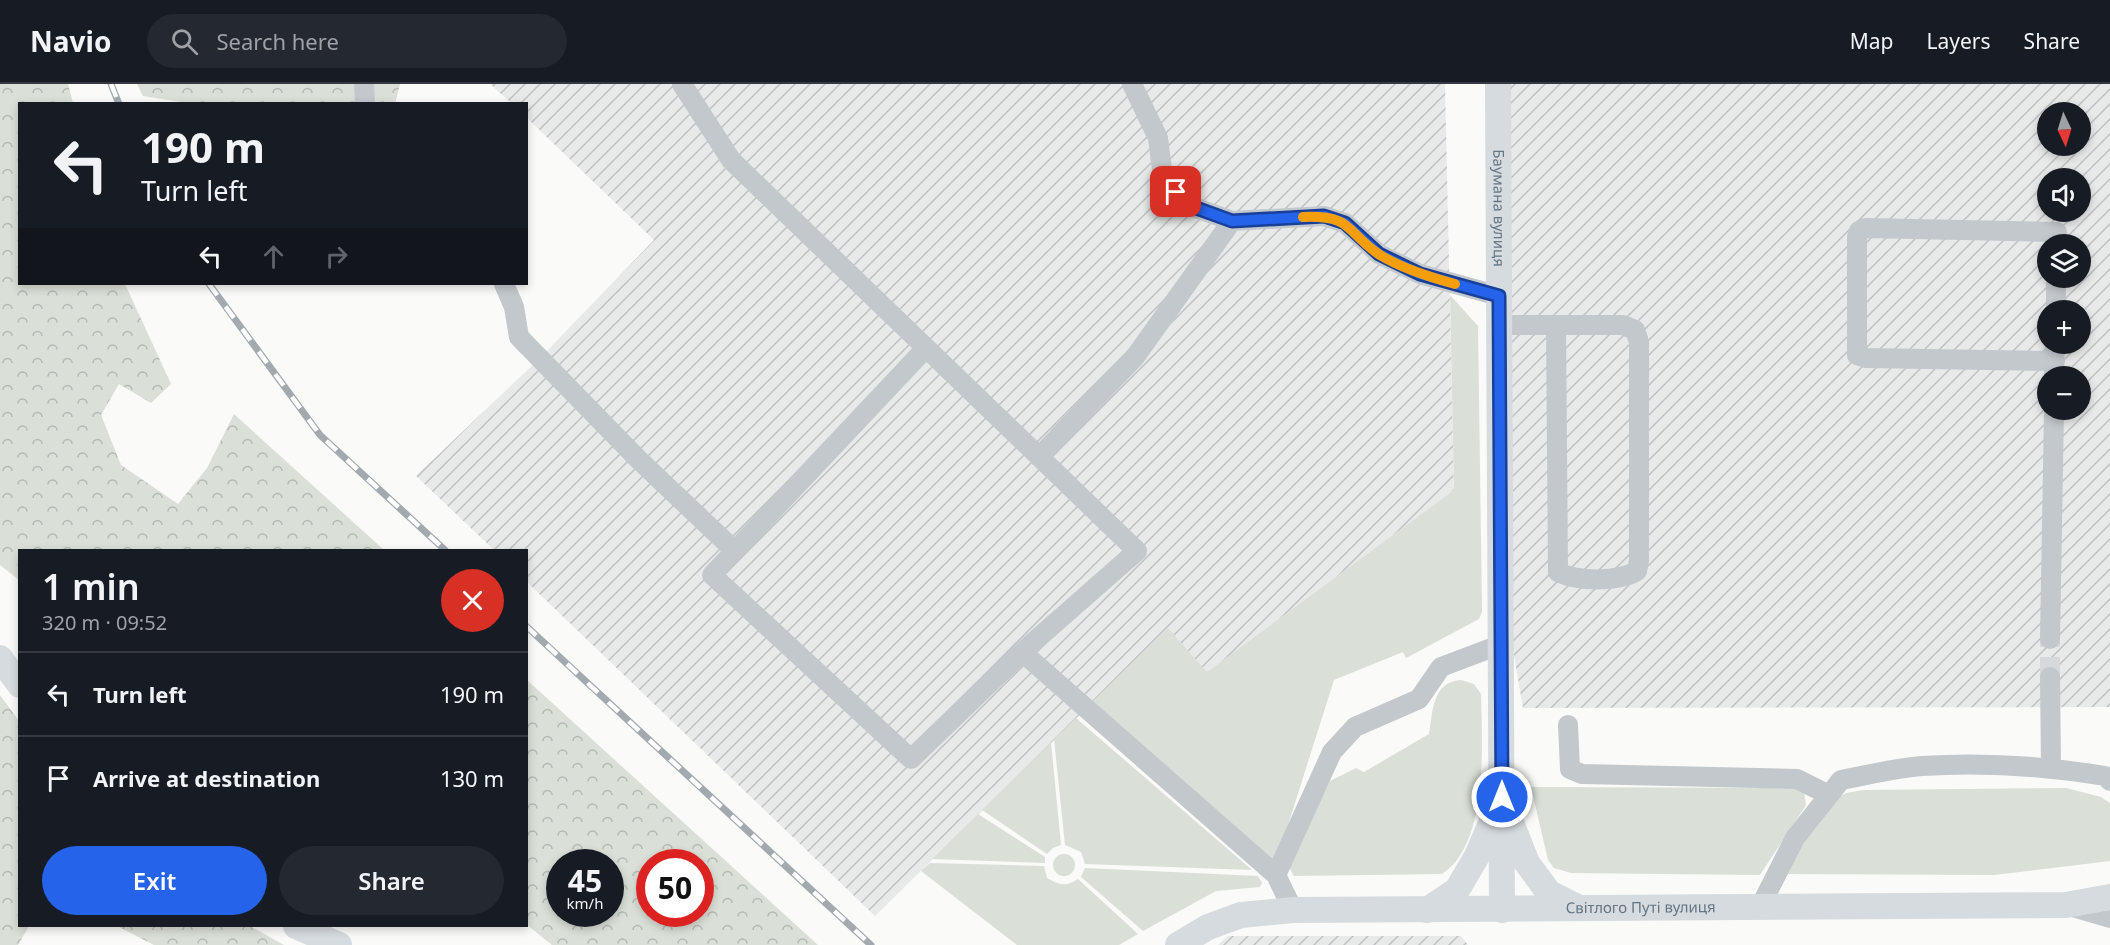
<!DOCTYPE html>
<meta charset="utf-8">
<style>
:root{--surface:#171b24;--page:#242831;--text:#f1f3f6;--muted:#9ea1a6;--line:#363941;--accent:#2563eb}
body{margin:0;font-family:"Noto Sans",sans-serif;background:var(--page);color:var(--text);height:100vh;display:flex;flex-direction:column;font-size:22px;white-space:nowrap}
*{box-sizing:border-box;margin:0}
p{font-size:20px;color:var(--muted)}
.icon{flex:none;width:33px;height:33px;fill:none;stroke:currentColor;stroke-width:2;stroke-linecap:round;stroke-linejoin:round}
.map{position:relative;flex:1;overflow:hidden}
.details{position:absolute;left:18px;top:465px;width:510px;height:378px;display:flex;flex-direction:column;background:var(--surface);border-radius:0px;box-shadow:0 3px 9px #0003}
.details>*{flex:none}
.banner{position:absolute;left:18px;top:18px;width:510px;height:183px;border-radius:0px;box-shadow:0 3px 9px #0003;background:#171b24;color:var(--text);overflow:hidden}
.needle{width:39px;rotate:176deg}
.tools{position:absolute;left:2037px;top:18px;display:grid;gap:12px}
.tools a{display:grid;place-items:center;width:54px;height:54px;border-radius:50%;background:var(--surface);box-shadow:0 3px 9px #0003;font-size:30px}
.speed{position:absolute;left:546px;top:765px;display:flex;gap:12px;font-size:30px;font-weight:700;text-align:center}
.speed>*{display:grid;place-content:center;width:78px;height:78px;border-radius:50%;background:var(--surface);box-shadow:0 3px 9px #0003;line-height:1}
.speed small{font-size:15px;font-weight:400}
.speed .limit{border:9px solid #d22;background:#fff;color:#111}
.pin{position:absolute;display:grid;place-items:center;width:51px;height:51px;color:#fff;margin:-26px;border-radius:12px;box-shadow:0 3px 9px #0006}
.me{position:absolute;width:66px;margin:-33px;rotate:0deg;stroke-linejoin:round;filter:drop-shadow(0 0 4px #0008)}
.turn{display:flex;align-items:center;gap:21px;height:126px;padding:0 24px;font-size:27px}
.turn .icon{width:78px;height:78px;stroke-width:2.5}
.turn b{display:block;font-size:42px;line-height:51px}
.lanes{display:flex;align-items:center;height:57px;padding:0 24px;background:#0003;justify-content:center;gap:30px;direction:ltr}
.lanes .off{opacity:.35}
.round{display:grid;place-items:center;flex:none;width:63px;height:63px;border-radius:32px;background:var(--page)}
.headline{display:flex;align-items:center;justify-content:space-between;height:102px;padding:0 24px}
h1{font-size:36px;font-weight:600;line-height:45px}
.cta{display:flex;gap:12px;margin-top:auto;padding:12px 24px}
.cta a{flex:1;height:69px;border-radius:36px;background:var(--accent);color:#fff;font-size:24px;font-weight:600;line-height:69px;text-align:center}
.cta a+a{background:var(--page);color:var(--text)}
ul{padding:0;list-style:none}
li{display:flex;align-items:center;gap:18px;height:84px;padding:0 24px;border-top:2px solid var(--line)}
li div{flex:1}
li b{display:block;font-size:22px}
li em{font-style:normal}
header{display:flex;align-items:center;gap:36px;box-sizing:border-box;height:84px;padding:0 30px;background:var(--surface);border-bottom:2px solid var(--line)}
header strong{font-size:28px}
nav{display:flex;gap:33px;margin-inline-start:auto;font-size:21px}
.search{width:420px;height:54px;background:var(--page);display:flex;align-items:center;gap:15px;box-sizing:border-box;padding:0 21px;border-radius:33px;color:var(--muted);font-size:22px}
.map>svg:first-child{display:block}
.industrial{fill:url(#industrial-furrows);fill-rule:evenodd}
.grass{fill:#dadfd7}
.forest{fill:url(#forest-crowns);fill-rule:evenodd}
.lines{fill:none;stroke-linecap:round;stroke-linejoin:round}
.minor-tunnel{stroke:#d5d9db;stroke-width:20;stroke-dasharray:20 10;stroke-linecap:butt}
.minor{stroke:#c3c8cc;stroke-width:20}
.major{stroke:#d6dbdf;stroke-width:26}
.rail-casing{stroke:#a2aab0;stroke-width:7}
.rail{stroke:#fff;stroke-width:4.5;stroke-dasharray:14;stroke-linecap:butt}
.route-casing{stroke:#184099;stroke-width:15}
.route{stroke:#2563eb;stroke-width:10}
.slow{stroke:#f59e0b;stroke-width:10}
.labels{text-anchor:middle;stroke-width:6;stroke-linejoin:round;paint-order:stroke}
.street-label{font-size:15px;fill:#657683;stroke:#fff}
</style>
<header>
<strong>Navio</strong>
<div class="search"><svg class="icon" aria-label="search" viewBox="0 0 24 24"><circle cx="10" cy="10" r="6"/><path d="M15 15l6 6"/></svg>Search here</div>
<nav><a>Map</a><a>Layers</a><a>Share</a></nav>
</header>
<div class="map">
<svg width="2110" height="861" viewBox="0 0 2110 861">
<defs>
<pattern id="industrial-furrows" width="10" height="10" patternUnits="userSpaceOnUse" patternTransform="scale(1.5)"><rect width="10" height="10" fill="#e8e9e9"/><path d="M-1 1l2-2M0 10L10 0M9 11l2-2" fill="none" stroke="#c0c1c2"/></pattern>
<pattern id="forest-crowns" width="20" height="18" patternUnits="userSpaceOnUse" patternTransform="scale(1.5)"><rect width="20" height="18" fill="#dadfd7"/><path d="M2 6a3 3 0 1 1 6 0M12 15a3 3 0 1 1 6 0" fill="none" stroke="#b4b9b4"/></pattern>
</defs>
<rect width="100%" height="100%" fill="#fafaf8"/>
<!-- industrial -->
<path class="industrial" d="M490 0H1445L1454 406 1206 589 1168 544 875 832 527 498 526 466H494L416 392 540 274 654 156 527 34 526 20 511 19Z
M1508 0H2110V623L1523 624 1512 560ZM2048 28H2080V62H2048ZM2048 94H2080V128H2048ZM2048 160H2080V194H2048ZM2048 226H2080V260H2048ZM2048 292H2080V326H2048Z
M1228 852H1461L1468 861H1218Z"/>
<!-- grass -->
<path class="grass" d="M1450 211 1478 242 1482 528 1479 535 1406 574 1403 568 1334 596 1275 782 1090 620 1168 544 1207 588 1454 406Z
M1461 596 1474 600 1481 610C1482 658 1489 760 1442 790L1294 792 1289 783 1292 772 1330 697 1356 684 1364 688 1429 650C1433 627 1432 598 1461 596Z
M1076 634 1252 786 1085 780 1081 768 1065 761 1054 655Z
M1051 658 1061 761 1053 764 1047 770 982 726Z
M1531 703 1798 704 1804 707 1806 721 1760 791 1571 789 1554 784 1548 776Z
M2066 704 2101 713 2110 719V777L1994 791 1781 790 1834 716 1846 709 1863 706Z
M978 730 1045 773V779L932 775Z
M1053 781a11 11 0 1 1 22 0a11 11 0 1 1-22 0Z
M930 779 1044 782 1047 794C1059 801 1066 803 1078 795L1138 850 1119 861H1017L921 787Z
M1085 784 1258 792 1262 799 1260 803 1216 807 1143 847 1081 793Z"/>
<!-- forest -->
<path class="forest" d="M0 0H68L73 19 20 20V200H125L171 300 151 319 119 300 101 331 121 381 178 420 207 384 234 330 384 466H20L19 496 0 481Z
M137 0H400L395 20 187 19 143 12Z
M526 596H527L818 861H552L527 841ZM560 778H610V830H560ZM650 778H700V830H650Z
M0 611 19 637 20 842H29L18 861H0Z
M117 842H250L284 861H154Z"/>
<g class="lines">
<!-- minor-tunnel -->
<path class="minor-tunnel" d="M2050 593V555"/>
<!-- minor -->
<path class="minor" d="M364 0 365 20
M682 0 731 76 1137 467 1022 568 1276 791
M1132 0 1158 54 1163 94 1188 121 1232 137 1324 132 1345 139 1379 170 1420 190 1499 212
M504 200 514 223 519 253 638 375 735 467
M2056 226V194
M1500 241H1623L1635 246 1639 258V476L1637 487C1618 498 1578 498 1558 488L1556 241
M926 264 712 491 911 675 1022 568
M2055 277 1866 274 1857 271V153L1859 147 1866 144 2057 148V160
M2054 292 2055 260
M1039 373 1135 273 1232 137
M2050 555 2054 326
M2050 593 2051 683
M1568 641 1570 685 1582 690 1797 695 1829 711
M2069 822 2110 834
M1760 823 1795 754 1841 696C1868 691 1895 684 1922 682 1983 678 2045 682 2105 692L2110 697
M1293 826 1276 791 1332 668 1355 643 1419 615 1441 583 1502 560"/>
<!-- major -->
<g class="major">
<path id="s1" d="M1498 0 1502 826"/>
<path d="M0 574 20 601"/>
<path d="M1507 728 1527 779 1549 809 1579 824"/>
<path d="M1427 826 1457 806 1477 772 1497 725"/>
<path d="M296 842 339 861"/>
<path id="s2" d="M1178 861 1208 843 1241 831 1293 826 2066 821 2110 813"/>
</g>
<!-- rail casing -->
<g class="rail-casing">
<path id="rail" d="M111 0 119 20
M209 200 320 351 445 466
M526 542 871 861"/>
</g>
<!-- rail -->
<use href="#rail" class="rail"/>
</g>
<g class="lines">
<!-- route casing -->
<g class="route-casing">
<path id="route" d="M1176 108 1188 121 1232 137 1324 132 1345 139 1379 170 1420 190 1499 212 1502 713"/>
</g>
<!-- route -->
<use href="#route" class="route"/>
<!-- slow -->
<path class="slow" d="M1303 133C1354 131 1345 148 1380 171 1403 185 1429 193 1455 200"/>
</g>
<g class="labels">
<!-- street labels -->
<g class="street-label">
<text dy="5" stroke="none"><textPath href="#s1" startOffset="124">Баумана вулиця</textPath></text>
<text dy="5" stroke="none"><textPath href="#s2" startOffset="470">Світлого Путі вулиця</textPath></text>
</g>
</g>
</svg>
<div class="tools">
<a><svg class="needle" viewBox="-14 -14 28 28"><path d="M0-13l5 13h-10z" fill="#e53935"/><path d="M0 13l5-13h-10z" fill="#9ea1a6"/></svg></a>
<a><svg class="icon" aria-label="sound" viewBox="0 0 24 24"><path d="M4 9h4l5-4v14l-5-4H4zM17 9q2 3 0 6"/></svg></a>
<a><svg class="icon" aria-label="layers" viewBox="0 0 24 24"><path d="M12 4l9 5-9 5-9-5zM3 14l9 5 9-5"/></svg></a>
<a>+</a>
<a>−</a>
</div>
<div class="speed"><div>45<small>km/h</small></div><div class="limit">50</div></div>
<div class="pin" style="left:1176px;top:108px;background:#d93025"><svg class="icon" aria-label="arrive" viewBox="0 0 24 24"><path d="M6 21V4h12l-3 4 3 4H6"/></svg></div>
<svg class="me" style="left:1502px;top:713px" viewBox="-20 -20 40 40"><circle r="17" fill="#2563eb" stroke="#fff" stroke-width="3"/><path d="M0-11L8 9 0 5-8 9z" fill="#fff"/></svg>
<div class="banner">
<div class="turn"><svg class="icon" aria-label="left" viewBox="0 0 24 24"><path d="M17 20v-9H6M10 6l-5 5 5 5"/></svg><div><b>190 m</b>Turn left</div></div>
<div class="lanes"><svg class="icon" aria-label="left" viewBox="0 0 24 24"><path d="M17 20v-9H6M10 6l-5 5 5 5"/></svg><svg class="icon off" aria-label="ahead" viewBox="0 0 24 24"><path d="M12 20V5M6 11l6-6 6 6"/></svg><svg class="icon off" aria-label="right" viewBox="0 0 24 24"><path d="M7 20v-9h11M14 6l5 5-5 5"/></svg></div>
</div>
<section class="details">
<div class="headline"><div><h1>1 min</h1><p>320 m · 09:52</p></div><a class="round" style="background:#d93025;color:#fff"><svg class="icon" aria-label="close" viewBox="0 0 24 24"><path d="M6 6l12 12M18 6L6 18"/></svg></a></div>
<ul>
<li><svg class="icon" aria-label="left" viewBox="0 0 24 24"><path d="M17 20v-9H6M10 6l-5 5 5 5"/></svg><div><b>Turn left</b></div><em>190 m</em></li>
<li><svg class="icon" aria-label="arrive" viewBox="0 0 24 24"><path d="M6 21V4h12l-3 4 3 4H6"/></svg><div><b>Arrive at destination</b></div><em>130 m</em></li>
</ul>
<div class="cta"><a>Exit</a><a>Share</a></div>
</section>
</div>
